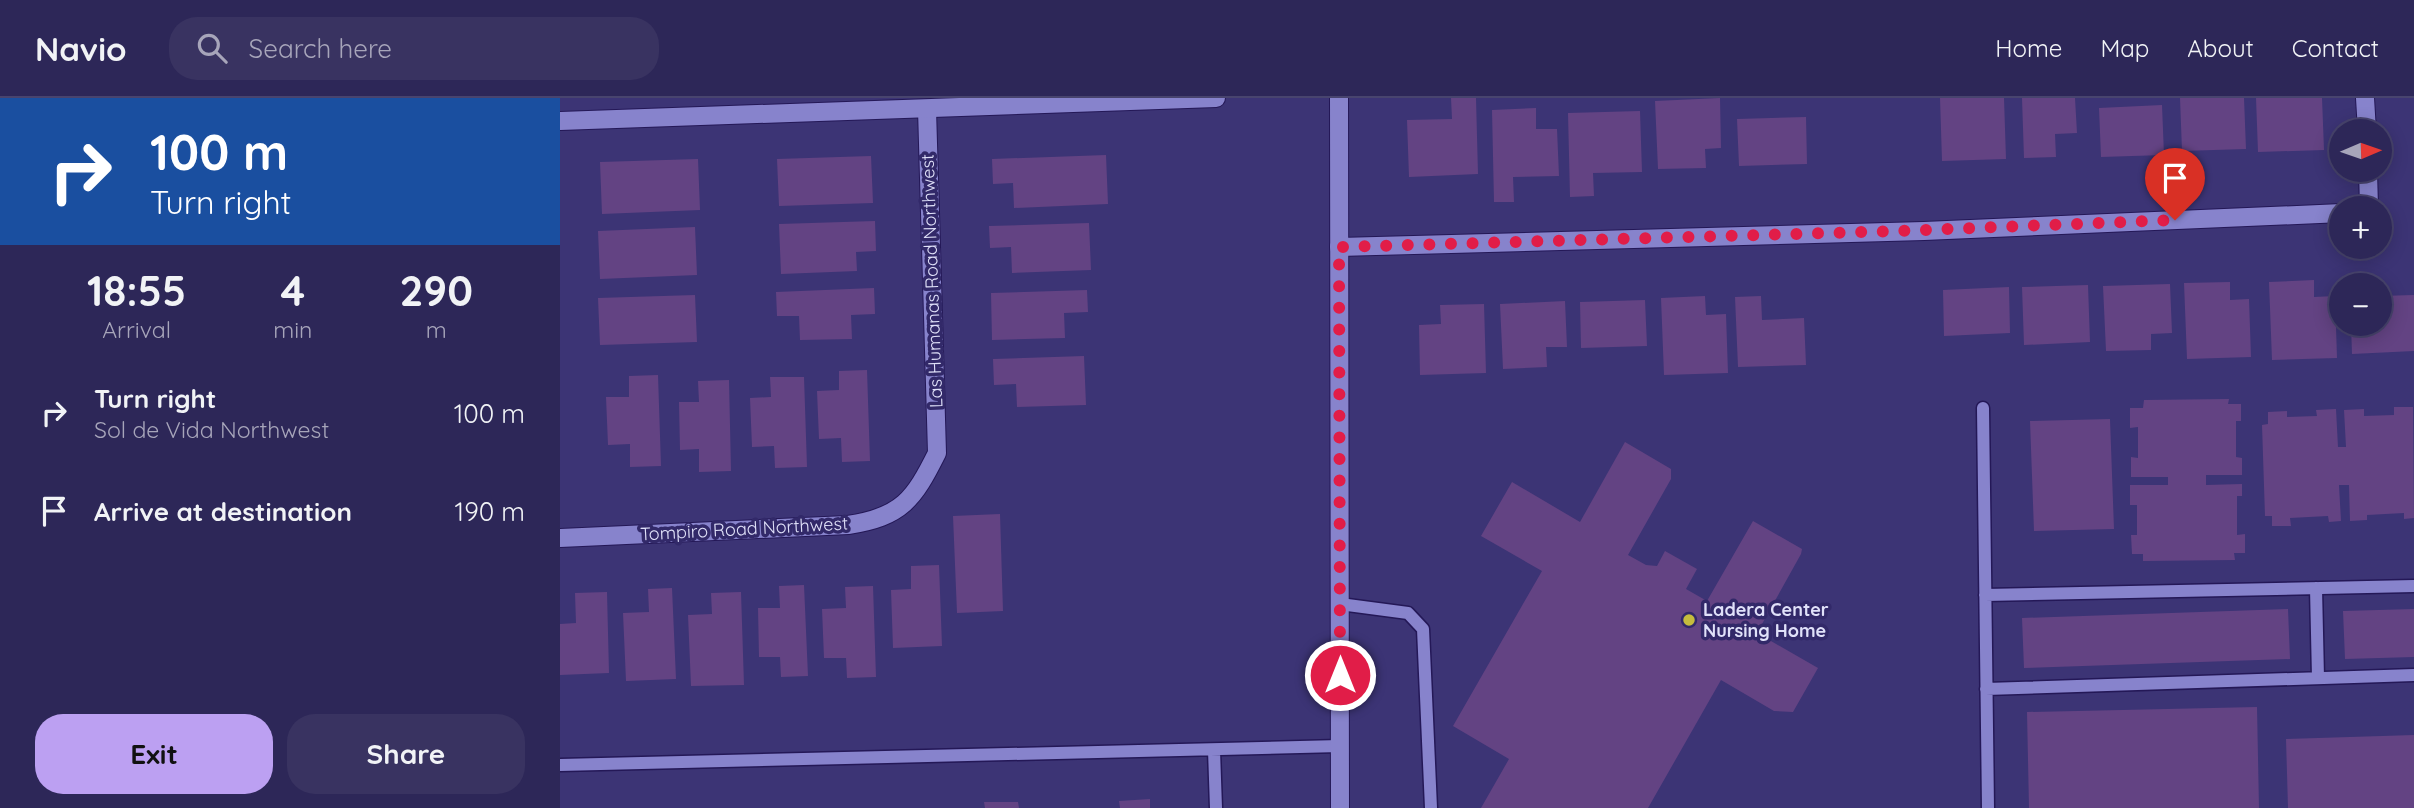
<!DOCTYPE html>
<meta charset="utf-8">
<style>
:root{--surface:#2d2758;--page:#393361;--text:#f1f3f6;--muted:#a7a5ba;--line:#48446e;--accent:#bca0f2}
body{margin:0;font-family:Quicksand,sans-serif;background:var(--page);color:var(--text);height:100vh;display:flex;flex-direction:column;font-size:26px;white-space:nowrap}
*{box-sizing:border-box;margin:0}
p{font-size:23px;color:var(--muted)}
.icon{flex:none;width:38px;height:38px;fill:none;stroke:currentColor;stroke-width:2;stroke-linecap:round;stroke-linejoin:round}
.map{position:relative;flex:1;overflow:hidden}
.details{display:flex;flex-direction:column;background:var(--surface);width:560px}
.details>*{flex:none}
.guide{background:#1a4fa0;color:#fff;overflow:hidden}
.needle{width:46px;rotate:88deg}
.controls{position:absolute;left:1769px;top:21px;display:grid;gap:14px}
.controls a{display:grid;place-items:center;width:63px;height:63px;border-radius:50%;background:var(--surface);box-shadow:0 4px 18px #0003,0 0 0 2px var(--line);font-size:35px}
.pin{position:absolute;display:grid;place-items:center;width:60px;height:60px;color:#fff;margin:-72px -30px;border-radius:50% 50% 50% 0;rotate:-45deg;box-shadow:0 0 7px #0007}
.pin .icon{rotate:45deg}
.me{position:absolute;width:77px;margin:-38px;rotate:0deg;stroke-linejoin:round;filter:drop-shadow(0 0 5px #0008)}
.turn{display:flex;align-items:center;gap:24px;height:147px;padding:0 35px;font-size:32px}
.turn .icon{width:91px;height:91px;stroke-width:2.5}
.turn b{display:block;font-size:49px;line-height:60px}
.eta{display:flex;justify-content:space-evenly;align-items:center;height:119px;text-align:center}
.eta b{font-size:42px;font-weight:700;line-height:49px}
.primary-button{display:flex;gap:14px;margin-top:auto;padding:14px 35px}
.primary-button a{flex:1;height:80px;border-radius:28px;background:var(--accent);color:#111;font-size:28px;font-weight:700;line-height:80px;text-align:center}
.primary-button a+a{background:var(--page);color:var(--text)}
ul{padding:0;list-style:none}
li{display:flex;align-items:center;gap:21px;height:98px;padding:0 35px}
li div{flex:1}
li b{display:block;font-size:26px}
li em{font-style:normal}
header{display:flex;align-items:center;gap:42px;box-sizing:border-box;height:98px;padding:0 35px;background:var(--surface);border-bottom:2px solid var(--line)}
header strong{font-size:33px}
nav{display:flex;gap:38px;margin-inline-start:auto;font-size:24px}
.search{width:490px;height:63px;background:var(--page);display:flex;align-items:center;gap:18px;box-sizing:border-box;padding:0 24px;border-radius:28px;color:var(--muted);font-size:26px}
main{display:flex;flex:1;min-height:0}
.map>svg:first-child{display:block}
.building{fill:#634383}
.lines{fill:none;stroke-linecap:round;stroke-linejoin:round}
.lane-casing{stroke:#241857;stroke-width:15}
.street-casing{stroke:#241857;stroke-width:20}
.secondary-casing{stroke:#241857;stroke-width:20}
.lane{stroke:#8783cc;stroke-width:12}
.street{stroke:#8783cc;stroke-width:18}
.secondary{stroke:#8783cc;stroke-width:18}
.route{stroke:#e11d48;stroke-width:12;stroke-dasharray:0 21.6}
.poi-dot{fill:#c5bc3d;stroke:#322969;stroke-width:2.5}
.labels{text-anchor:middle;stroke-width:7;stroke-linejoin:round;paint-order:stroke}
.street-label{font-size:18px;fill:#e0e1f9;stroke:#322969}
.poi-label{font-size:18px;font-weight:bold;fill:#e0e1f9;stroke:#322969;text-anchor:start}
</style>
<header>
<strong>Navio</strong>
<div class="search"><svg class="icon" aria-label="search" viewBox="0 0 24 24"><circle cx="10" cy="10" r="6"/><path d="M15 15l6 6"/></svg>Search here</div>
<nav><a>Home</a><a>Map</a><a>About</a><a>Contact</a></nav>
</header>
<main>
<section class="details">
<div class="guide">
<div class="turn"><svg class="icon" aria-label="right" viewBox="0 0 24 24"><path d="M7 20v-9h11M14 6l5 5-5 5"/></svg><div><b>100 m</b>Turn right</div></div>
</div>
<div class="eta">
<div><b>18:55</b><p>Arrival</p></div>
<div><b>4</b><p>min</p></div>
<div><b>290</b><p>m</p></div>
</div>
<ul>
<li><svg class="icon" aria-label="right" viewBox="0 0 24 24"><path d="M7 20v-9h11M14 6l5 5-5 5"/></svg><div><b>Turn right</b><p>Sol de Vida Northwest</p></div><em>100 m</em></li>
<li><svg class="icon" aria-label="arrive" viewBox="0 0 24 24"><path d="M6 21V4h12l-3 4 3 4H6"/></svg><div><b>Arrive at destination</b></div><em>190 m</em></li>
</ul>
<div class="primary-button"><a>Exit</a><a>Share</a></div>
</section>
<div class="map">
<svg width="1854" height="710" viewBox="0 0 1854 710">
<rect width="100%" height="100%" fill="#3c3475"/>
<!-- building -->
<path class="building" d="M891 0H916L918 76 849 79 847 22 892 21Z
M1160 0 1161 50 1145 51 1146 70 1098 71 1095 3Z
M1380 0H1444L1446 61 1382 63Z
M1462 0H1515L1517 35 1495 36 1496 59 1464 60Z
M1620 0H1684L1686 51 1622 53Z
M1696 0H1762L1764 52 1698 54Z
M1602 7 1604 57 1541 59 1539 10Z
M976 10V31H997L999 78 953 79 954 104H934L932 12Z
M1080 13 1082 74 1033 75 1034 98 1010 99 1008 15Z
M1246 19 1247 66 1179 68 1177 21Z
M546 57 548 106 454 110 453 85 433 86 432 61Z
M311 58 313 105 219 108 217 61Z
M138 61 140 112 42 116 40 64Z
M315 123 316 153 296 154 297 173 221 176 219 126Z
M529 125 531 172 452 175 451 149 430 150 429 128Z
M135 129 137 177 40 181 38 133Z
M1754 182V199L1775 198 1777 260 1712 262 1709 184Z
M1670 184V202L1689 201 1691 259 1627 261 1624 185Z
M1610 186 1612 235 1591 236V252L1546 253 1543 188Z
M1528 187 1530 244 1464 247 1462 189Z
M1449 189 1450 235 1384 238 1383 192Z
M314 190 315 216 291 217 292 241 240 242 239 218H217L216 194Z
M527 192 528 214 504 215 505 240 432 242 431 195Z
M135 197 137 244 40 247 38 200Z
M1854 197V253L1792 256 1791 226H1820V198Z
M1145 198 1146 217 1166 216 1168 275 1104 277 1101 200Z
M1201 198 1202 222 1244 220 1246 267 1178 269 1175 199Z
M1085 202 1087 248 1021 250 1020 204Z
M1005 203 1007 249H986L987 269 943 271 940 206Z
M924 206 926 275 860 277 859 227 881 226 880 207Z
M524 258 526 307 457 309 456 286 434 287 433 261Z
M307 272 310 363 282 364 281 340 259 341 257 293 279 292V273Z
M98 277 101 368 70 369V346L48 347 46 299H69V278Z
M210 279H244L247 369 215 370 214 348 192 349 190 300 211 299Z
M169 282 171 373 139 374V351L120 352 119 304H139L138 283Z
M1669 301 1668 306H1681V323H1676V359L1682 360V377H1646V387L1682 386V398H1677V437L1685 436V455H1674L1675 462 1583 463V456H1572L1571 437H1577V407H1570V387H1608V379H1571V359L1578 360V329L1570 330V310H1583L1584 302Z
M1834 309H1853L1854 420 1844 421V415L1807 417V422L1790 423 1789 387H1779L1781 423 1769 424 1768 418 1730 420 1731 428H1712V418H1705L1702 327 1708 326V314L1727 313V319L1757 318 1756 312 1776 311 1778 349H1786L1784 312 1804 311V318L1834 317Z
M1550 321 1554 431 1474 433 1470 323Z
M1065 344 1111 371V381L1068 457 1086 467 1097 468 1105 453 1137 471 1126 491 1147 503 1193 423 1242 451 1241 456 1197 535 1258 570 1233 614 1214 613 1161 582 1088 710H921L949 661 893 628 982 473 921 438 952 384 1020 424Z
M440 416 443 513 397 515 393 418Z
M379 467 382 548 333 550 331 492 351 491V468Z
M244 487 248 578 221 579 220 559H199L198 510H220L219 488Z
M313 488 316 579 287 580 286 560H264L262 511 286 510 285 489Z
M112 490 116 581 66 583 63 515 89 514 88 491Z
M47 494 49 575 0 577V526L16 525 15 495Z
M181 494 184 587 131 588 128 517 152 516 151 495Z
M1728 511 1730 561 1464 570 1462 520Z
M1854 511V559L1785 561 1783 513Z
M1697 609 1699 710H1469L1467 614Z
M1854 637V710H1728L1726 641Z
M590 701V710H560L559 703Z
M424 704H458L459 710H425Z"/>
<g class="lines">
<!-- lane casing -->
<g class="lane-casing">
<path id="lane" d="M1423 310 1428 710
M1756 490 1758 580
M1425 497 1854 488
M780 506 848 515 863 531 871 710
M1426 591 1854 577
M654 652 656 710
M0 667 780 648"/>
</g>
<!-- street casing -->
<g class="street-casing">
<path id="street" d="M1805 0 1807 33
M1808 72 1809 110
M779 149 1364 133 1782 115
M0 440 288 427C342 419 354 401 377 355L367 11"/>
</g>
<!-- secondary casing -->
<g class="secondary-casing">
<path id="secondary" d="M779 0 780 710
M0 23 656 0"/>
</g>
<!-- lane -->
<use href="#lane" class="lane"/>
<!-- street -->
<use href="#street" class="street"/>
<!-- secondary -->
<use href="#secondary" class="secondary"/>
</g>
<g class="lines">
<!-- route -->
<path class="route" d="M780 577 779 149 1338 133 1615 122"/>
</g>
<!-- markers -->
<circle class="poi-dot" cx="1129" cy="522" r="7"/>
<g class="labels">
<!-- street labels -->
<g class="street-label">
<text transform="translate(372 183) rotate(-92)" y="6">Las Humanas Road Northwest</text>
<text transform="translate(184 431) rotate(-3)" y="6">Tompiro Road Northwest</text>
</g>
<!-- poi labels -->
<g class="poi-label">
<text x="1143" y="518">Ladera Center<tspan x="1143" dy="21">Nursing Home</tspan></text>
</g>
</g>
</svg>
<div class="controls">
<a><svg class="needle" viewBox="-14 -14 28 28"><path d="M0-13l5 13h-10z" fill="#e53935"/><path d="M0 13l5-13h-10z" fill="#a7a5ba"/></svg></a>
<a>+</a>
<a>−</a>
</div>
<div class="pin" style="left:1615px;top:122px;background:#d93025"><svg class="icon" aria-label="arrive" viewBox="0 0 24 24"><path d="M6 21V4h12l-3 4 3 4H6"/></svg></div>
<svg class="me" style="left:780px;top:577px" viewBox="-20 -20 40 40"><circle r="17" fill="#e11d48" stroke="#fff" stroke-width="3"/><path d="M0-11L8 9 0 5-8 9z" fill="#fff"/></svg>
</div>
</main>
